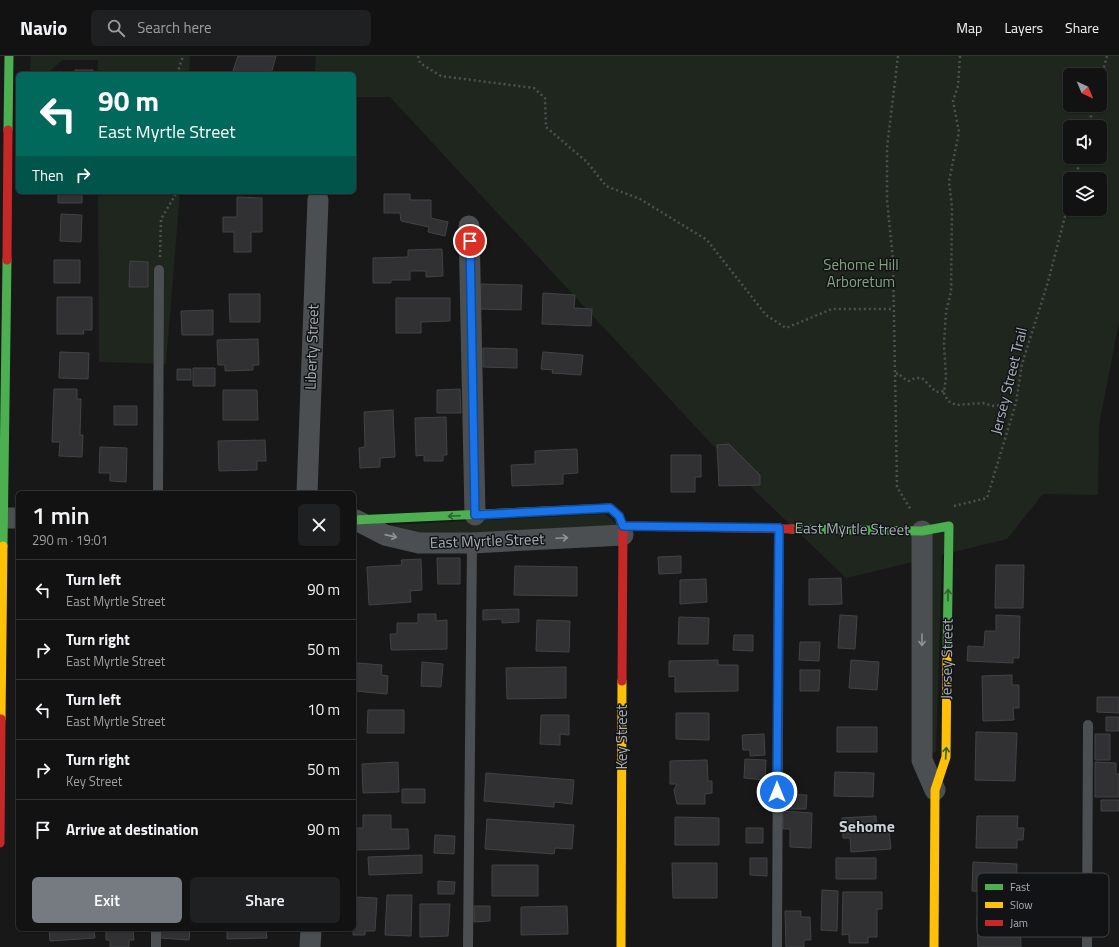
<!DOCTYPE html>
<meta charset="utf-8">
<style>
:root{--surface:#121213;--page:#1f2021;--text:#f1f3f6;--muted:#9c9ea0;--line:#313233;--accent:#767b82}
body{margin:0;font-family:"Titillium Web",sans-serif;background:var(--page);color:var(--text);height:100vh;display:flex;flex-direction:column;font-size:15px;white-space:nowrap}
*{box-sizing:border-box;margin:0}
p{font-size:13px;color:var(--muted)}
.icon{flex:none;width:22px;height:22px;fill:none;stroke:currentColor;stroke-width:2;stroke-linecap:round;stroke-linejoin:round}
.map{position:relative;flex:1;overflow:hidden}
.sheet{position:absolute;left:16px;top:435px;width:340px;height:440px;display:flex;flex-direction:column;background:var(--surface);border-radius:6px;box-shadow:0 1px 3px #0004,0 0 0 1px var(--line)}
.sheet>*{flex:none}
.guide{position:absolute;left:16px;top:16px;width:340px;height:122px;border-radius:6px;box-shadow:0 1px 3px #0004,0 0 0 1px var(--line);background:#00695c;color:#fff;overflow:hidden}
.needle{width:26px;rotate:136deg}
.fabs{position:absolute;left:1063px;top:12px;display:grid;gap:8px}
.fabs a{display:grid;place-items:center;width:44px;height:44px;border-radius:6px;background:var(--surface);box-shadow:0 1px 3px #0004,0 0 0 1px var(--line);font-size:20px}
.pin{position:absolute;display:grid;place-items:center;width:34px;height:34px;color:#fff;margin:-17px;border:2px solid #fff;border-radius:50%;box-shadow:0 1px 4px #0007}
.me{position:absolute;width:44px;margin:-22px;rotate:0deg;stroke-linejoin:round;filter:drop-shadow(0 0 3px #0008)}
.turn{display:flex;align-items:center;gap:14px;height:84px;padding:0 16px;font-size:18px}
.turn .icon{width:52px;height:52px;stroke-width:2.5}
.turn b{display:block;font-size:28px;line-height:34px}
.then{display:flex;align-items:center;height:38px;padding:0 16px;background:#0003;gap:8px;font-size:15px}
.round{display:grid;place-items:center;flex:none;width:42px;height:42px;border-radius:6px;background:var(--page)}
.overview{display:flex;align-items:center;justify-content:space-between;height:68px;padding:0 16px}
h1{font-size:24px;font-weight:600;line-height:30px}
.action{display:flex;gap:8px;margin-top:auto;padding:8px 16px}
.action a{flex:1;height:46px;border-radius:6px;background:var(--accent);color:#fff;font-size:16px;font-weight:600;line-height:46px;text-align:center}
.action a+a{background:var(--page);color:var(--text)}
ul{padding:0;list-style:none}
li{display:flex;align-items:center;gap:12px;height:60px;padding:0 16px;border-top:1px solid var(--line)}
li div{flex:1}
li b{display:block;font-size:15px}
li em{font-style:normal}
header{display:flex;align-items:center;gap:24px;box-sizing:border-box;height:56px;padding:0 20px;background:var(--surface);border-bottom:1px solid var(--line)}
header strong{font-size:19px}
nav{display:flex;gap:22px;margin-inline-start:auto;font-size:14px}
.search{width:280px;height:36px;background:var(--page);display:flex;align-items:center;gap:10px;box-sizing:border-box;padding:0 14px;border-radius:6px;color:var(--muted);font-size:15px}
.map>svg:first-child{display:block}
.green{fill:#1f261e;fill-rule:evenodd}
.building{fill:#313133;stroke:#414345}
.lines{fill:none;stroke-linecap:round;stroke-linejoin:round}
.path{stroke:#4e5053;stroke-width:2.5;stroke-dasharray:2 3;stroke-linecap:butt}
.lane{stroke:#4c4f52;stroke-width:10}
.street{stroke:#4c4f52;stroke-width:21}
.fast{stroke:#4caf50;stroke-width:9}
.slow{stroke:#ffc107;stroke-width:9}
.jam{stroke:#c62828;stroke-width:9}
.oneway{stroke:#2f6132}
.oneway2{stroke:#8d949b}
.route-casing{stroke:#114b97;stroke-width:10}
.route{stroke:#1a73e8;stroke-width:7}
.labels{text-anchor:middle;stroke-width:3;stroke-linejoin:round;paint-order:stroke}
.park-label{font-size:15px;fill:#85a580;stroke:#121315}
.street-label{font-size:15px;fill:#a9b1ba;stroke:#121315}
.neighbourhood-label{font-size:16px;font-weight:bold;fill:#cad0d5;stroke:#121315}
.key{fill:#121315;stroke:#3f4247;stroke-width:1}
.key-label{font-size:11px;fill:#a9b1ba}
</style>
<header>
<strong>Navio</strong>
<div class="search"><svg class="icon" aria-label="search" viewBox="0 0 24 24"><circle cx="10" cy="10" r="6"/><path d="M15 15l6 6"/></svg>Search here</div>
<nav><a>Map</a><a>Layers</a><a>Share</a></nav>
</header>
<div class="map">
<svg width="1119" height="891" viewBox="0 0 1119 891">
<rect width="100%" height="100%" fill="#181819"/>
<!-- green -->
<path class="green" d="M31 0H190L189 18H98V4H62L47 18H30Z
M316 0H1119V266L1099 369 1098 439 1043 438 1007 483 942 499 936 696 931 697 929 502 846 522 756 436 390 41H354V18H315ZM1070 19H1100V49H1070ZM1070 71H1100V101H1070ZM1070 123H1100V153H1070Z
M98 136H180L166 308 99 306Z
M605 458 619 469 438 483 390 469Z"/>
<!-- building -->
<path class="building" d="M238 0H276L271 18H232Z
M75 14H93V18H75Z
M58 136H82V147H58Z
M384 138H410V144H431V162L448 166 445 180 428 176 429 171 401 165 400 157H384Z
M237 141 262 142V176H251V196H234V176H223V161H237Z
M61 158 82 159 81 186 60 185Z
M442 193 443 220 426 221V215H410V224H391V227H373V202L408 201V194Z
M54 204H80V227H54Z
M130 205 148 206V231H129Z
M481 228 522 229 521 254 480 253Z
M543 237 575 239 574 252 592 253 591 270 542 268Z
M229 238H260V266H230Z
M57 241H92V274H83L84 278H57Z
M396 242H450V265L421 266V277H396Z
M213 254V279H182L181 255Z
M258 283 259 309H253V314L225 315V309H218L217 284Z
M483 292 517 293V312L483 311Z
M60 296 89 297 88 323 59 322Z
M543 296 583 299 581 319 552 317 553 314 541 313Z
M193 312H215V330H193Z
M177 313H191V324H177Z
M54 333H77V343H81L80 379H83L82 401 59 400 60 386H52Z
M460 333 461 357H437V334Z
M223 334H257L258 364H223Z
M114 350H137V369H114Z
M393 354 395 401 380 402V411L360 412 359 392 365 391 364 356Z
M446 361 447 399H443V405H424V399L416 400 415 362Z
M265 384 266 405H257V414L219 415 218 385Z
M729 388 760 419V429L719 430 717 389Z
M100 391 127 392 126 426 110 425V417H99Z
M577 393 578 417 563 418V428L512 430 511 409 535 408V395Z
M671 399H701V421H695V436H671Z
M681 500V517L659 518 658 501Z
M437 502H460V528H438Z
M421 503 422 534 410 535 411 546 369 549 367 511 402 509 401 504Z
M996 509H1024L1023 552H995Z
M515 510 577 511V540L514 539Z
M841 522 842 548 809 549V523Z
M706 523 707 546 680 548V524Z
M519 553V566L502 567V563L483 564V554Z
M418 558H436V565L447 564V593L391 594 390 578H397V567H418Z
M840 559 857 560 855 593 838 592Z
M996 559 1020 560 1019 602H1013V607L967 605 968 590 984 591 985 575H996Z
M679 561 709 562 708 588H678Z
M537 564 570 565 569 596 536 595Z
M734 579H753V595L733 594Z
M800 586H820L819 605 799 604Z
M718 604V609H738V635L675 636V620L669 621V605Z
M851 604 879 606 877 634 849 632Z
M422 606 443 608 441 631 421 630Z
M357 607 382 609 381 619 388 620 387 638 355 635Z
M566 611V642L507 643 506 612Z
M800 614H820L819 635H800Z
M1012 619V629H1019V652H1013L1014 664 983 665 982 620Z
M1097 641H1119V657L1097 656Z
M368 654H404V677H367Z
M676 657H709V684L676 683Z
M541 659H569V679L560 678V689L540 688Z
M1106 661H1119V675H1106Z
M837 671H877V696H837Z
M976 676 1017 677 1015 725 975 724Z
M764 678 765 699 750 700V694H743L742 679Z
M1095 678H1110V704H1095Z
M745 703 766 704 765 724 744 722Z
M707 704 708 725H712V737L705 738V748H677L674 734 677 728H670V705Z
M398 706 399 736 363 737 362 708Z
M1095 706 1116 707V718H1119V741H1095Z
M835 716 874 717 873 741 834 740Z
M486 717 574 724 572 748 554 746V751L484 745Z
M402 733H425V747H402Z
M783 738 807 739 806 753H783Z
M1101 744H1119V755H1101Z
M783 755 812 757 811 792 790 791V773H783Z
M363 759H391V773H408L409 793 354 794V772H363Z
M876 760 877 775 889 774 891 793 851 796 850 782H843L842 762Z
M977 760H1018L1017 772H1024L1023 784H1017V792H976Z
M675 761 719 762V789H675Z
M487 763 574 769 572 793 555 792 554 798 485 793Z
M746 772H763V787H746Z
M435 779 455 780 454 798 434 797Z
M422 799V817L369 819 368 801Z
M750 802H767V820L750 819Z
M836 802H876V823H836Z
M973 806 1017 808 1016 834H1010V837L972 835Z
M672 807H717V842H673Z
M492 809H538V840H492Z
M438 825 455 826 454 838H438Z
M822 834 838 835 837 875 821 874Z
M843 836H882V853H877V881H868V887H849V878L842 879Z
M387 839H412L411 880 385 879Z
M354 841 377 842 375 875H365V879H353V873H345H354Z
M420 848H450L448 880 420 881Z
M474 850H490V865L474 866Z
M567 850 568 878 521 879V851Z
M785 855H801V861H810L811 884H804V891H786Z
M1020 860 1021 891H978L977 861Z
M49 873H94L95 882 50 885Z
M106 873H133L134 884H129V891H110V884H106Z
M161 873H190L189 884 160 882Z
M227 873H272V875H266L267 882 227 883Z"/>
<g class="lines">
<!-- path -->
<path class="path" d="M418 0 420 7 441 20 534 32 545 42 546 71 587 106 606 130 640 143 707 184 766 259 786 272 832 253H893
M898 0 887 92V144L893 204 897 431 911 454
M960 0 958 30 953 45 959 76 949 125 952 152 951 236 946 256 944 288 946 321 944 337 948 345 956 349 983 347 993 350 1016 347
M177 18 183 0
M1100 26 1107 0
M1088 71 1094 49
M1075 123 1081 101
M160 201 161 163 177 136
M896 318 898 317 903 322 909 325 915 322H922L936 336 944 335
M954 450 987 442 1016 347 1022 308 1048 226 1070 141"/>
<!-- lane -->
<path class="lane" d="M158 437 159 214
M156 891V873
M468 891 472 487
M777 891 779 472
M1087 891 1088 669"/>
<!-- street -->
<path class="street" d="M469 170 475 459
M307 437 318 144
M0 462H18
M356 464 385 479 419 487H472L623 479
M922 475V704L935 734
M310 891 311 873"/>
<!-- fast -->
<path class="fast" d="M8 74 9 0
M354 464 610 452 619 460 621 466
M791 473 922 475 949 470 947 600
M3 490 7 204"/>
<!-- slow -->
<path class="slow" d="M1 663 3 490
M621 891 622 625
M934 891 935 734 946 701 947 600"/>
<!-- jam -->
<path class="jam" d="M7 204 8 74
M621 466 623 470 622 625
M623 470 791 473
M0 787 1 663"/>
</g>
<!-- one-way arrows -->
<defs><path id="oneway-shaft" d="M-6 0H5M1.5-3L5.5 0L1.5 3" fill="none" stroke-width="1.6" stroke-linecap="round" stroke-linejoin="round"/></defs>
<g class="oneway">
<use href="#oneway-shaft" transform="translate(454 460) rotate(177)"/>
<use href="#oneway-shaft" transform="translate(948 539) rotate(-89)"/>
<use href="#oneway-shaft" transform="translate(946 697) rotate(-86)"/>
</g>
<g class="oneway2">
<use href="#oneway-shaft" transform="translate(391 480) rotate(13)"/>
<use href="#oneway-shaft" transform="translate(562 482) rotate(-3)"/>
<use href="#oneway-shaft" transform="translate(922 584) rotate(90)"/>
</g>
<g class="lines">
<!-- route casing -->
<g class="route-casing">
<path id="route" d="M470 185 475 459 610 452 619 460 623 470 779 472 777 736"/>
</g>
<!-- route -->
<use href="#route" class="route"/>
</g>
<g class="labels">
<!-- park labels -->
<g class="park-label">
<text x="861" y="214">Sehome Hill<tspan x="861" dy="17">Arboretum</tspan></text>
</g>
<!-- street labels -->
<g class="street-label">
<text transform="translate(312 291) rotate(-88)" y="5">Liberty Street</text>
<text transform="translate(1009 325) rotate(-76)" y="5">Jersey Street Trail</text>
<text transform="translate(852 473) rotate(1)" y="5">East Myrtle Street</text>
<text transform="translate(487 485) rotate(-2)" y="5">East Myrtle Street</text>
<text transform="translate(947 603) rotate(-89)" y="5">Jersey Street</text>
<text transform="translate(622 681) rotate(-90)" y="5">Key Street</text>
</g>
<!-- neighbourhood labels -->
<g class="neighbourhood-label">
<text x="867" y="776">Sehome</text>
</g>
</g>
<!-- legend -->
<rect x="977" y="817" width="132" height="64" rx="6" class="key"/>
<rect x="985" y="828" width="18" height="6" fill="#4caf50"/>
<rect x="985" y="846" width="18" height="6" fill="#ffc107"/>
<rect x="985" y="864" width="18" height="6" fill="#c62828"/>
<g class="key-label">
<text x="1010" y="835">Fast</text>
<text x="1010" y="853">Slow</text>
<text x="1010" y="871">Jam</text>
</g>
</svg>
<div class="fabs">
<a><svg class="needle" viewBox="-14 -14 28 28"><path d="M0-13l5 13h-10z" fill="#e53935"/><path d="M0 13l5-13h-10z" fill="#9c9ea0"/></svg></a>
<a><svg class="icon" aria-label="sound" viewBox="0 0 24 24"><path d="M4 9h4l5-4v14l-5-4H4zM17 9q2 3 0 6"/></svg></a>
<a><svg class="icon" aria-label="layers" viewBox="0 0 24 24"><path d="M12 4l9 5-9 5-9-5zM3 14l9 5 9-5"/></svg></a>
</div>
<div class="pin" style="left:470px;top:185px;background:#d93025"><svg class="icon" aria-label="arrive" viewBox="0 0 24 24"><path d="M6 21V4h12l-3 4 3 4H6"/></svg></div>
<svg class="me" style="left:777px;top:736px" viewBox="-20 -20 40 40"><circle r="17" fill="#1a73e8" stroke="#fff" stroke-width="3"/><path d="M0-11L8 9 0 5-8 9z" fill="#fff"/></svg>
<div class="guide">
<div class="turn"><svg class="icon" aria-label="left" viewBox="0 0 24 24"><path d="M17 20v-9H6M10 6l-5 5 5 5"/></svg><div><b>90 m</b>East Myrtle Street</div></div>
<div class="then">Then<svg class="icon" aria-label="right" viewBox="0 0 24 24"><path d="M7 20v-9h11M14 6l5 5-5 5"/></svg></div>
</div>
<section class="sheet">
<div class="overview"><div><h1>1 min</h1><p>290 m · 19:01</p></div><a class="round"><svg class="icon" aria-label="close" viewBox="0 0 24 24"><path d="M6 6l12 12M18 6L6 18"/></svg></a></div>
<ul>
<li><svg class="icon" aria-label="left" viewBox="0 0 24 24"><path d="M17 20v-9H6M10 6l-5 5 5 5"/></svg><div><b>Turn left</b><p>East Myrtle Street</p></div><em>90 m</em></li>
<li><svg class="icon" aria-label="right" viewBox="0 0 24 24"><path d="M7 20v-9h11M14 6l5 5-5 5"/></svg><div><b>Turn right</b><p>East Myrtle Street</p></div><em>50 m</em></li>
<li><svg class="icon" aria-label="left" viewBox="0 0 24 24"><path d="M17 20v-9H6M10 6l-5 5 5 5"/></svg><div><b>Turn left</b><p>East Myrtle Street</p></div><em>10 m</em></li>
<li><svg class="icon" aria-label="right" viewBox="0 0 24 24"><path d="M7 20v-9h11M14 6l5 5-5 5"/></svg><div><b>Turn right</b><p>Key Street</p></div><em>50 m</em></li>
<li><svg class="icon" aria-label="arrive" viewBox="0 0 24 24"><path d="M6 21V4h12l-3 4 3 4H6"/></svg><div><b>Arrive at destination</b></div><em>90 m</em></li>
</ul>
<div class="action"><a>Exit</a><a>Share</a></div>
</section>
</div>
